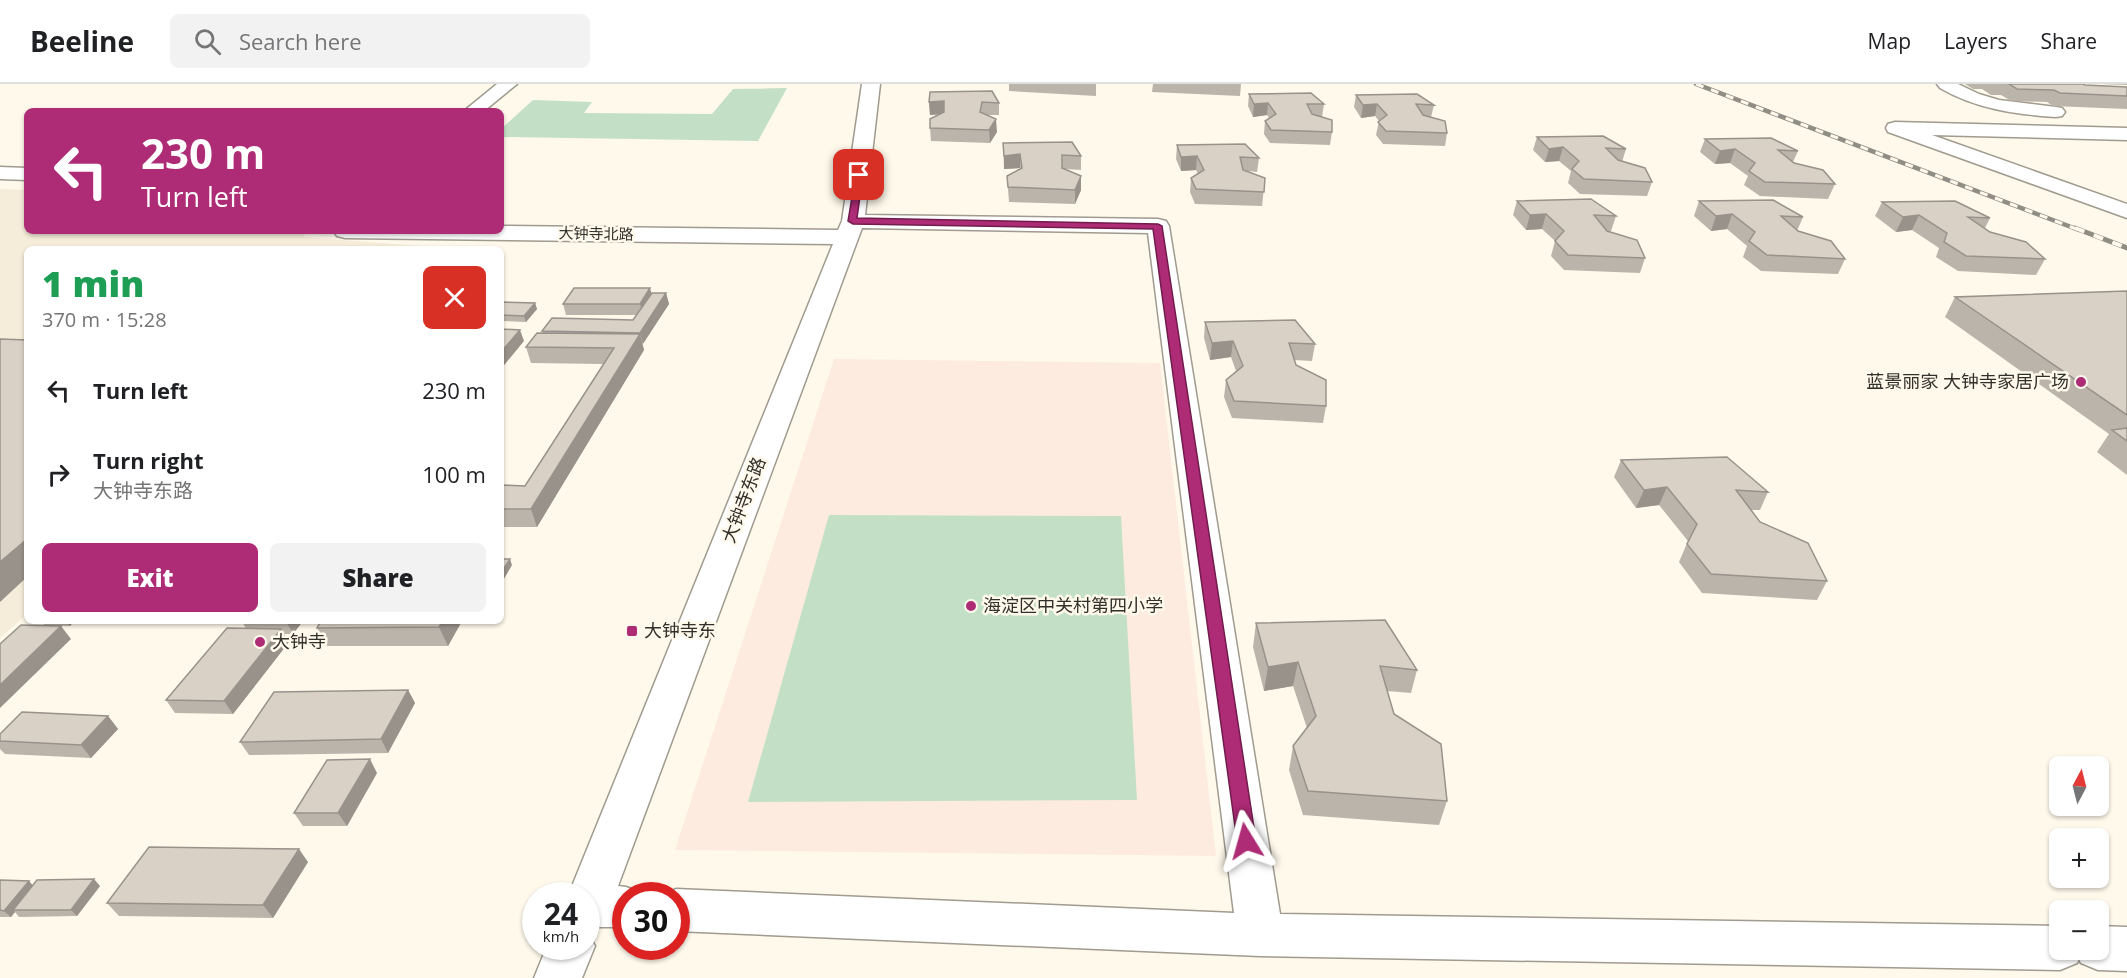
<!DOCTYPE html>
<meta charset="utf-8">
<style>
:root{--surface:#fff;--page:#f2f2f2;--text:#202124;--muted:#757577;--line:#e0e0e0;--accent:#ae2b76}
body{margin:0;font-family:"Open Sans","Noto Sans SC",sans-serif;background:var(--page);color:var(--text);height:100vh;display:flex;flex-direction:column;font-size:22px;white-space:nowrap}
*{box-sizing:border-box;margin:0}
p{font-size:20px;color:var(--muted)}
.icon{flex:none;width:33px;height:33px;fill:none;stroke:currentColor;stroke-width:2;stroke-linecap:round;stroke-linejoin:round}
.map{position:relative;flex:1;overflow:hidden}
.drawer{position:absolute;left:24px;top:162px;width:480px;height:378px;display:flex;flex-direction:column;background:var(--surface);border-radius:9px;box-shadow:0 2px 4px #0004}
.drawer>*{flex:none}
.guide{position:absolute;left:24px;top:24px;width:480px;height:126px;border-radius:9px;box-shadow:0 2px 4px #0004;background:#ae2b76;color:#fff;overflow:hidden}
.needle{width:39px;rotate:7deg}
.controls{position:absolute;left:2049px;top:672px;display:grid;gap:12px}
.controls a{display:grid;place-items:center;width:60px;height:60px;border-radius:9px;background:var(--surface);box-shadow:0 2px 4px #0004;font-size:30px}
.speed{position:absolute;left:522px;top:798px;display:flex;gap:12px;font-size:30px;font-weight:700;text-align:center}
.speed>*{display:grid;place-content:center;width:78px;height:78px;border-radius:50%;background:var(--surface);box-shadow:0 2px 4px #0004;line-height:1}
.speed small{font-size:15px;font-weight:400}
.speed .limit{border:9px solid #d22;background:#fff;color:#111}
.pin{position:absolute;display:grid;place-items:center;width:51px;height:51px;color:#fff;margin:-26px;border-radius:12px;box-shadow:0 3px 9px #0006}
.me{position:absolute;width:66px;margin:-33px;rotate:352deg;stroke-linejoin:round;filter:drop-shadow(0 0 4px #0008)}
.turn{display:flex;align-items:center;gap:21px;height:126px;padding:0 18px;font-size:27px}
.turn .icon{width:78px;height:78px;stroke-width:2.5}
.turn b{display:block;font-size:42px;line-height:51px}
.round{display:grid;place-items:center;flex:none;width:63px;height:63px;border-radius:9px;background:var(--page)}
.summary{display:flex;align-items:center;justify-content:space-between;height:102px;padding:0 18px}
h1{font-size:36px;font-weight:800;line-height:45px;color:#1e9e55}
.cta{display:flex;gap:12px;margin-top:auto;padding:12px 18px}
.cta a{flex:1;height:69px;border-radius:9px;background:var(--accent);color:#fff;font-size:24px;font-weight:800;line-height:69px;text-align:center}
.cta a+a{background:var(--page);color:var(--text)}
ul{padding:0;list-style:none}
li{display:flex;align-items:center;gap:18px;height:84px;padding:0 18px}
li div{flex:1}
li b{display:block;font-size:22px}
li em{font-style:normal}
header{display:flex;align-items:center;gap:36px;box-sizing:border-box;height:84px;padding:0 30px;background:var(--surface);border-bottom:2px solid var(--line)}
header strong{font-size:28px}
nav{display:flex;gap:33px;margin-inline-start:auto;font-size:21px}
.search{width:420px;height:54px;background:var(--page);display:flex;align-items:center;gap:15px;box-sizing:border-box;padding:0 21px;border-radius:9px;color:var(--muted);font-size:22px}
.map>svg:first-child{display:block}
.built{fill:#f5edd9}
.education{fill:#fdebe0}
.green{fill:#c3e0c6}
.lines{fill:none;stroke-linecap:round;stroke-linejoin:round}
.minor-casing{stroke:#a09b8f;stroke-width:3}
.minor{fill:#fff;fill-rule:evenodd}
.rail-far1-casing{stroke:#908d84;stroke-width:4.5}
.rail-casing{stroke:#908d84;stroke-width:5}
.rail-far1{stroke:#fef9eb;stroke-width:3;stroke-dasharray:8;stroke-linecap:butt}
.rail{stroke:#fef9eb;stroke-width:4;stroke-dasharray:10;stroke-linecap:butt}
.wall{fill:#bbb4aa}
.shaded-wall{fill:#99928b}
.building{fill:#dad1c6;stroke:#99928b;stroke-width:1.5}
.route{fill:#ae2b76;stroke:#711c4d;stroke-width:1.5}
.poi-dot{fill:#ae2b76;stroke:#fef9eb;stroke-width:2}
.labels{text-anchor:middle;stroke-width:5;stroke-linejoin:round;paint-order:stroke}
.far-street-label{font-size:15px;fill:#32302b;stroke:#fef9eb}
.poi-label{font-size:18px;fill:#32302b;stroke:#fef9eb;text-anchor:start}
.street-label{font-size:18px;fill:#32302b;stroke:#fef9eb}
</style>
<header>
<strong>Beeline</strong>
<div class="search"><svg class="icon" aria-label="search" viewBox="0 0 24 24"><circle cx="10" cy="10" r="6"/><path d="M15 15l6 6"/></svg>Search here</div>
<nav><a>Map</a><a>Layers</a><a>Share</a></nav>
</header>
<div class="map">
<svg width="2127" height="894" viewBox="0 0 2127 894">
<rect width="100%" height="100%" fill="#fef9eb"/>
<!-- built -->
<path class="built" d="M0 105 27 106V147H308L303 153 434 163 432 165H27V530L0 554Z"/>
<!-- education -->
<path class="education" d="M834 275 1160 279 1216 772 675 766Z"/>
<!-- green -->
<path class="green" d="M787 4 758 57 501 53V45L533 16 592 18 584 29 712 30 733 5Z
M829 431 1121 432 1137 716 748 718Z"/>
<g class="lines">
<!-- minor casing -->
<g class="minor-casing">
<path id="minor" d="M497 0H517L484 27H464Z
M862 0H880L865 131 1158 135 1166 137 1169 142 1280 830 2060 842V866H2098V842L2127 843V887L2098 886 2081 879 2079 875 2077 879 2060 886 1260 872 676 847V812H660L676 805 1234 829 1148 149 862 144 618 802 626 803 642 809 644 812H626V843H594L586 845V812H568L833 160 345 154 337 152 334 147H501V142L838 146 842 137Z
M1937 0H1958L1979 10 1999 16 2056 23 2062 24 2065 28 2062 32 2056 33C2014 30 1976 25 1940 4Z
M1895 38 2127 44V56L1932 51 2127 120V134L1888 48 1886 44 1888 40Z
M0 83 27 84V96L0 95Z
M586 846 595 862 582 894H534L547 862H586Z"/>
</g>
<!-- minor -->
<use href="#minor" class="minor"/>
<!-- rail-far1 casing -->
<g class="rail-far1-casing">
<path id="rail-far1" d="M1696 0 2079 146"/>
</g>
<!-- rail casing -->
<g class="rail-casing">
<path id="rail" d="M2075 144 2127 164"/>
</g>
<!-- rail-far1 -->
<use href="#rail-far1" class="rail-far1"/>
<!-- rail -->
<use href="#rail" class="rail"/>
</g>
<!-- wall -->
<path class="wall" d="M1009 0H1096V12L1009 7Z
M1153 0H1241L1240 12 1152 8Z
M1965 0H2083L2085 1 2127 3V25L2053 22 2047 18 2011 17 2001 11H1991L1982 5H1973Z
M2099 0H2127V1Z
M930 8 999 19V31H987L997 48 990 59 931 57 930 44 940 30 930 31 929 18Z
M1249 10 1324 20 1322 33 1332 48 1330 61 1270 59 1264 50 1265 37 1269 34 1267 31 1253 33 1248 22Z
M1356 11 1434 21 1431 33 1447 49 1445 62 1383 60 1376 51 1379 37 1375 32 1361 34 1354 23Z
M1537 53 1626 65 1622 78 1652 98 1647 112 1580 110 1568 99 1571 87 1559 77 1545 78 1533 66Z
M1705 55 1798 67 1793 78 1835 100 1828 115 1760 112 1744 101 1748 92 1730 79 1715 80 1700 68Z
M1003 59 1081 72V86L1065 85 1081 106 1075 120 1009 118 1007 92 1020 85V84L1004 85Z
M1177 61 1259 74 1257 88 1248 87 1265 94 1262 122 1195 120 1190 108 1191 94 1198 90 1196 86 1181 87 1176 75Z
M1517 117 1616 132 1611 147H1608L1645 174 1640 189 1564 186 1551 172 1555 157 1542 145 1526 146 1513 131Z
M1699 117 1803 133 1797 147 1845 175 1838 190 1761 187 1743 173 1747 162 1727 145 1711 147 1694 132Z
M1882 118 1990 134 1985 144 1990 148 2045 175 2036 191 1958 187 1936 173 1939 164 1912 146 1896 148 1875 132Z
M2127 207V391L2097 368 2109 350 1945 233 1955 213Z
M651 209H666L669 220 642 260 644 266 537 443H501V401L525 402 603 280 531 279 526 263 543 249 542 247 633 236 637 231H566L563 220Z
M501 218 535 219 537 225 526 238 501 237Z
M1205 238 1315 260 1312 277 1294 276 1296 281 1326 322 1323 339 1232 334 1224 313 1226 296 1236 287 1231 273 1210 276 1204 254Z
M1621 376 1768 408 1760 426H1751L1760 438 1827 497 1817 516 1702 509 1679 478 1688 457 1659 421 1636 424 1614 393Z
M41 537H74L70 542 44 541Z
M242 537H303L293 550H283L289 558 233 630 175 629 166 616 246 545Z
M462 537 448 562H327L317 544Z
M1256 539 1417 586 1411 609 1387 607 1394 630 1447 717 1439 741 1303 731 1289 686 1293 662 1307 644 1293 602 1264 607 1253 563Z
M408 606 415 619 388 669 249 671 240 658Z
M108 632 118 645 91 674 5 670 0 665V650Z
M377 689 347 742H303L294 729Z
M308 778 273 834 119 832 107 819Z
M0 796 29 797 32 801 100 802 77 832 19 833 15 828 11 833H0Z"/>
<!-- shaded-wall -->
<path class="shaded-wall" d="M944 17 945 30 930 31 929 18Z
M1268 19 1267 31 1253 33 1254 20Z
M1377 20 1375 32 1361 34 1363 21Z
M996 35 997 48 990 59 989 46Z
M1563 63 1559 77 1545 78 1549 65Z
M1735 65 1730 79 1715 80 1720 67Z
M1020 70V84L1004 85V72Z
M1197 72 1196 86 1181 87V73Z
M1081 92V106L1075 120V106Z
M1546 130 1542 145 1526 146 1530 131Z
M1732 130 1727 145 1711 147 1716 132Z
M1919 131 1912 146 1896 148 1903 133Z
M650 204 653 215 643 231 640 220Z
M666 209 669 220 643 260 640 249Z
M535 219 537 225 526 238 524 232Z
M520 246 524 257 501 285V268Z
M640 250 644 266 537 443 531 425Z
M1233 257 1231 273 1210 276 1212 259Z
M1667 403 1659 421 1636 424 1644 406Z
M27 455V493L0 518V478Z
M510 475 512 481 501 500V489Z
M66 537H74L70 542Z
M286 537H303L293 550Z
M443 537H462L448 562 439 543Z
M61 542 71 555 0 624V601Z
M281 545 289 558 233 630 224 617Z
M1298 578 1293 602 1264 607 1268 583Z
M408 606 415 619 388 669 381 655Z
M108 632 118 645 91 674 81 661Z
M370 675 377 689 347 742 338 729Z
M299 765 308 778 273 834 263 821Z
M94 795 100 802 77 832 71 826Z
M29 797 35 804 13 826 15 828 11 833 4 827Z"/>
<!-- building -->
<path class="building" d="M2009 0H2083L2085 1 2127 3V12L2060 9 2054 6 2017 5Z
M992 7 999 19 982 18 980 28 996 35 989 46 930 44V35L944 28V17L929 18 930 8Z
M1311 9 1324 20H1307L1312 30 1332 36V48L1271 46 1265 37 1276 30 1268 19 1254 20 1249 10Z
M1417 10 1434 21 1416 20 1423 31 1445 37 1447 49 1386 47 1378 38 1387 31 1377 20 1363 21 1356 11Z
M1603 52 1626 65 1606 64 1618 76 1645 84 1652 98 1584 95 1572 85 1579 77 1563 63 1549 65 1537 53Z
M1771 54 1798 67 1778 66 1794 79 1823 86 1835 100 1765 98 1749 87 1755 79 1735 65 1720 67 1705 55Z
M1072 58 1081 72 1062 71V84L1081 92 1075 106 1008 103 1007 92 1022 84 1020 70 1004 72 1003 59Z
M1245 60 1259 74 1240 73 1243 86 1265 94 1264 108 1196 105 1191 94 1204 86 1197 72 1181 73 1177 61Z
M1591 115 1616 132 1594 131 1607 147 1637 156 1645 174 1568 171 1555 157 1564 147 1546 130 1530 131 1517 117Z
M1773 116 1803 133 1781 132 1798 147 1831 157 1845 175 1767 171 1749 157 1755 148 1732 130 1716 132 1699 117Z
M1955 117 1990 134 1968 133 1990 148 2026 158 2045 175 1966 172 1944 158 1947 149 1919 131 1903 133 1882 118Z
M574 204H650L640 220H563Z
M2127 207V331L1955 213Z
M652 209H666L640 249 542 247 552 234 633 236Z
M501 218 535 219 524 232 501 231Z
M1295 236 1315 260 1289 259 1296 281 1326 296V322L1234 317 1226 296 1243 282 1233 257 1212 259 1205 238Z
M501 245 520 246 501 268Z
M537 249 640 250 531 425H501V401L525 402 614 264 526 263Z
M0 255 27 256V455L0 478Z
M2127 344V357L2112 346Z
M1727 373 1768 408 1736 406 1760 438 1808 459 1827 497 1711 490 1687 460 1697 440 1667 403 1644 406 1621 376Z
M501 475H510L501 489Z
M1385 536 1417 586 1380 582 1394 630 1441 660 1447 717 1308 707 1293 662 1316 632 1298 578 1268 583 1256 539Z
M321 537H443L439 543 317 544Z
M21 541 61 542 0 601V560Z
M227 544 281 545 224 617 166 616Z
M408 606 381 655 240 658 274 608Z
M22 628 108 632 81 661 0 657V650Z
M370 675 338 729H294L327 676Z
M149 763 299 765 263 821 107 819Z
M94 795 71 826H13L37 796Z
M0 796 29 797 4 827 0 826Z"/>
<!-- route -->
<path class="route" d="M856 89 863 91 857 134 1158 140 1162 142 1256 757 1253 762 1246 764 1240 762 1237 757 1153 145 853 140 848 137Z"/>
<!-- markers -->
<g class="poi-dot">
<circle cx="2081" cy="298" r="6"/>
<circle cx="971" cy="522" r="6"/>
<rect x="626" y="541" width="12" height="12" rx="3"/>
<circle cx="260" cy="558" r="6"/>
</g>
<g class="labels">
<!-- far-street labels -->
<g class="far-street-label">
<text transform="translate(596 150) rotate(1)" y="5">大钟寺北路</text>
</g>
<!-- poi labels -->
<g class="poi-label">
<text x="2069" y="304" text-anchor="end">蓝景丽家 大钟寺家居广场</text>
<text x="983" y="528">海淀区中关村第四小学</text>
<text x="644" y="553">大钟寺东</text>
<text x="272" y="564">大钟寺</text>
</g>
<!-- street labels -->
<g class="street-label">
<text transform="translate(744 416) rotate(-69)" y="6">大钟寺东路</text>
</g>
</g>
</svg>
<div class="controls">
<a><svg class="needle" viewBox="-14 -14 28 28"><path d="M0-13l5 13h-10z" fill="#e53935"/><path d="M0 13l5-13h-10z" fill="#757577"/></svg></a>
<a>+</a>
<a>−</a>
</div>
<div class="speed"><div>24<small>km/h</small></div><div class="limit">30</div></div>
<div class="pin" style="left:859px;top:91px;background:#d93025"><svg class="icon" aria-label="arrive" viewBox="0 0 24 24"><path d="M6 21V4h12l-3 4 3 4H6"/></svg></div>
<svg class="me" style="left:1246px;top:757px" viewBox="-20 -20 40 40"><path d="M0-17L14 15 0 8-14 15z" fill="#ae2b76" stroke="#fff" stroke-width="4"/></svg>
<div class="guide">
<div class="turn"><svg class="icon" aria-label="left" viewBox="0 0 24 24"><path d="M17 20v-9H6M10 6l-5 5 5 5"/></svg><div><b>230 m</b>Turn left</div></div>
</div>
<section class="drawer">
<div class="summary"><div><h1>1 min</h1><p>370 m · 15:28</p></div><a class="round" style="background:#d93025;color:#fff"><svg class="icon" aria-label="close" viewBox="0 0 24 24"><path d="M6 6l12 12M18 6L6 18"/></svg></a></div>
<ul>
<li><svg class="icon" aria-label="left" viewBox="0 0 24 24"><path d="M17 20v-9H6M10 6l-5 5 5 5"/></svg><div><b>Turn left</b></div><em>230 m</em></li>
<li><svg class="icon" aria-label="right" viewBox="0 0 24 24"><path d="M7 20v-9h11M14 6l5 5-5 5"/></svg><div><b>Turn right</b><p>大钟寺东路</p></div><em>100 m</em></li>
</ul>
<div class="cta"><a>Exit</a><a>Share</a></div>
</section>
</div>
